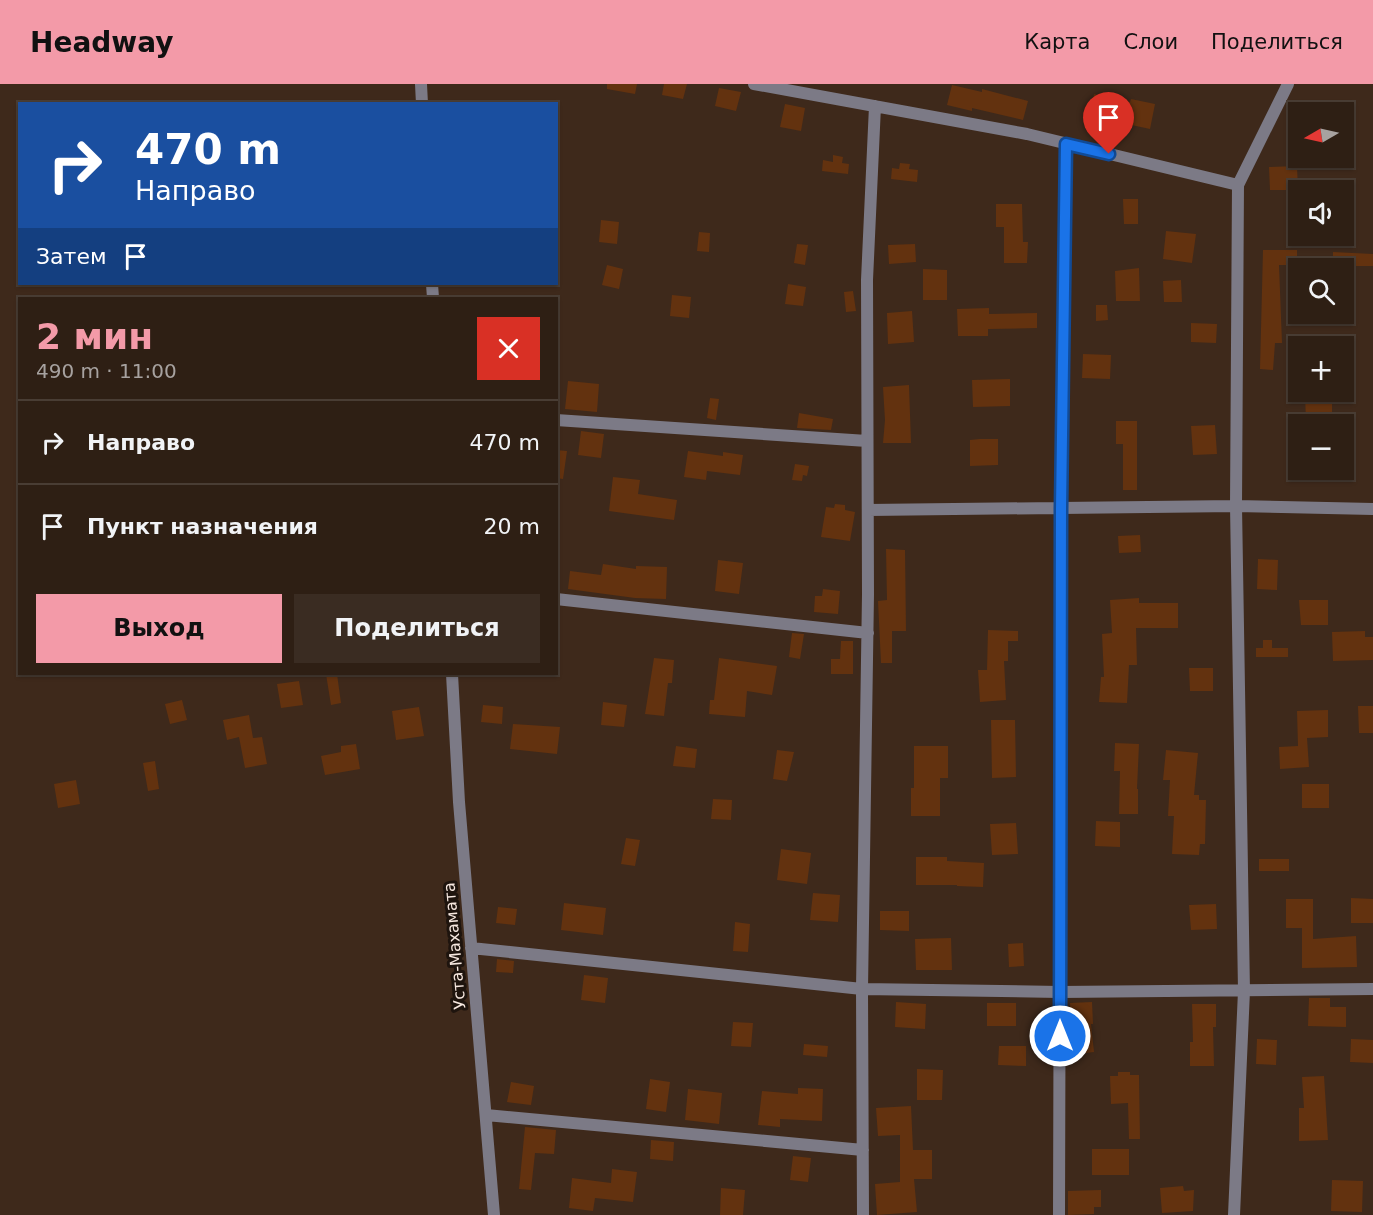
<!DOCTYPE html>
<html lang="ru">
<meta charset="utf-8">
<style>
:root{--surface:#2e1f14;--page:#3a2c22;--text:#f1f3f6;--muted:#a7a2a0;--line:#493d34;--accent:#f39aa8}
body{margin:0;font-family:"DejaVu Sans",sans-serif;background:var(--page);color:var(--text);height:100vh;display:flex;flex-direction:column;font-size:22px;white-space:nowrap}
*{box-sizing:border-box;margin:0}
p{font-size:20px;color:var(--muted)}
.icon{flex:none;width:33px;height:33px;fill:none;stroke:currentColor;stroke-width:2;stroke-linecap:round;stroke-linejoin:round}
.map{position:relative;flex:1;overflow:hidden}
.drawer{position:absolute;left:18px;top:213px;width:540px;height:378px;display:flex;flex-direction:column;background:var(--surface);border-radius:0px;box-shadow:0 2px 4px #0004,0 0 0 2px var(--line)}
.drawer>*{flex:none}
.banner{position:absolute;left:18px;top:18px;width:540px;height:183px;border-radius:0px;box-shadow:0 2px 4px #0004,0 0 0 2px var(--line);background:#1a4fa0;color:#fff;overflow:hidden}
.needle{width:39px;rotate:261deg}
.buttons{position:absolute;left:1288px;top:18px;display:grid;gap:12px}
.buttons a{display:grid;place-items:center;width:66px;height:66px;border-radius:0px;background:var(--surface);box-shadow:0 2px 4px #0004,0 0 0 2px var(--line);font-size:30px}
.pin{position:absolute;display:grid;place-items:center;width:51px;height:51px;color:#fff;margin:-62px -26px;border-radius:50% 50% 50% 0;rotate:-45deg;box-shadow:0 0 6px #0007}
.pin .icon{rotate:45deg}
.me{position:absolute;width:66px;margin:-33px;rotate:0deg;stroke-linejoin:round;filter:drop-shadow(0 0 4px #0008)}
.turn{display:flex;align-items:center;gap:21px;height:126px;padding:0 18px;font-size:27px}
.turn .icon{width:78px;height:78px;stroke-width:2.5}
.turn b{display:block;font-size:42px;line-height:51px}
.then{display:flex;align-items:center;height:57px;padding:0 18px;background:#0003;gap:12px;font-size:22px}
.round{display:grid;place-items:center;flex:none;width:63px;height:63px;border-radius:0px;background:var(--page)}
.summary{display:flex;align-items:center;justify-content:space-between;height:102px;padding:0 18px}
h1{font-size:36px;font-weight:600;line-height:45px;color:var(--accent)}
.button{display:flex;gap:12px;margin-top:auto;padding:12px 18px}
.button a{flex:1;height:69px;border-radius:0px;background:var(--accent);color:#111;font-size:24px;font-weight:600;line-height:69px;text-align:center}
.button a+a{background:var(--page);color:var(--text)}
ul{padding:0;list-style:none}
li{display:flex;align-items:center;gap:18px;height:84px;padding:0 18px;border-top:2px solid var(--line)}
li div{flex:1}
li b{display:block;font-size:22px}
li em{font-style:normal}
header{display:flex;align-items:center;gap:36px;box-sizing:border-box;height:84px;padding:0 30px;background:var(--accent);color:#111}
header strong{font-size:28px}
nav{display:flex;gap:33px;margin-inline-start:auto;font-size:21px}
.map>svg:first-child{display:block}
.building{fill:#63320f}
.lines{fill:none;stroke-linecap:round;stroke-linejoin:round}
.minor{stroke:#7c7a86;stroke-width:12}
.route-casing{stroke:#114b97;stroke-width:15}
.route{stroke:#1a73e8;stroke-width:10}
.labels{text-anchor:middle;stroke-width:6;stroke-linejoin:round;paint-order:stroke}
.street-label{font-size:16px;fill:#f7e8e0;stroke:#1e140e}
</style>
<header>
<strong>Headway</strong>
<nav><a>Карта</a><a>Слои</a><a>Поделиться</a></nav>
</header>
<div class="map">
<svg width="1373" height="1131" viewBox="0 0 1373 1131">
<rect width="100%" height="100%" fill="#3e291b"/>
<!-- building -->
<path class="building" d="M607 0H637L635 10 607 5Z
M664 0H687L683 15 662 11Z
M952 1 982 8V5L1028 17 1023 36 972 24V27L947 21Z
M719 4 741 8 736 27 715 22Z
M1094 10 1130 18 1131 15 1155 20 1150 45 1113 37 1112 41 1089 36Z
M785 20 805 24 801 47 780 43Z
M833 71 843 73 842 79 849 80 848 90 822 87 823 76 833 78Z
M900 79 910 80 909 85 918 86 917 98 891 95 892 84 899 85Z
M1297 82 1298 106H1270L1269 83Z
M1123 115H1138V140H1124Z
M996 120H1022L1023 158H1028L1027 179H1004V143H996Z
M601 136 619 138 617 160 599 158Z
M1166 147 1196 150 1192 179 1163 175Z
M699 148 710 149 709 168 697 167Z
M797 160 808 161 805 181 794 179Z
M915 160 916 178 889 180 888 161Z
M1263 166H1297V181H1279L1282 259H1275L1273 286 1260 285Z
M1333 168 1373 170V182H1333Z
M607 181 623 185 619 205 602 201Z
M1139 184 1140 217H1116L1115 187Z
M923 185 947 186V216H923Z
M1181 196 1182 218H1164L1163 197Z
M788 200 806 203 803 222 785 220Z
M853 207 856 227 846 228 844 208Z
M672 211 691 213 689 234 670 232Z
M1096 221H1107L1108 236 1096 237Z
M989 224V230L1037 229V244L988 245V252H958L957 225Z
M912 227 914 258 888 260 887 229Z
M1191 239 1217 240 1216 259 1191 258Z
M1083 270 1111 271 1110 295 1082 294Z
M1010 295V322L973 323 972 296Z
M568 297 599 300 597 328 565 325Z
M909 301 911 359H883L885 336 883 303Z
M1305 308H1332V340H1306Z
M710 314 719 315 716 336 707 334Z
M799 329 833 335 831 346 797 344Z
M1116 337H1137V406H1123V360H1116Z
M1215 341 1217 370 1193 371 1191 342Z
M581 347 604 350 601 374 578 371Z
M980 355H998V381L970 382V356Z
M556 366 567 367 563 395 556 394Z
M688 367 723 372V368L743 371 740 391 707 387 706 396 684 393Z
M795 380 809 382 807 392 803 391 802 397 792 396Z
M613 393 640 396 638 410 677 416 674 436 609 427Z
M835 420 845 421V426L855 428 850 457 821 453 826 423 834 424Z
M1140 451 1141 468 1119 469 1118 452Z
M886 465 905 466 906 547H892V579H881L878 517 887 516Z
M1258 475 1278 476 1277 506 1257 505Z
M718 476 743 479 739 510 715 507Z
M603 480 636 485V482L667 483 666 515 635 514 568 505 570 487 601 491Z
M823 505 840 507 838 530 814 528 815 512H822Z
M1139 514V519H1178V544H1136L1137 581H1129L1127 619 1099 618 1101 593H1104L1102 550 1112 549 1110 516Z
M1299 516H1328V541H1301Z
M988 546 1018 547V557H1008V577H1004L1006 616 980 618 978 586H987Z
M1365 547V553H1373V576L1333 577 1332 548Z
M792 549 804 550 800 575 789 573Z
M1263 556H1272V564H1288V573H1256V564H1263Z
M841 557H853V590H831V575H840Z
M654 574 674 576 672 599H668L664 632 645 630Z
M719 574 777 582 772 611 747 607 745 633 709 630 710 616H714Z
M1189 584H1213V607H1190Z
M326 590H337L341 619 331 621Z
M299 597 303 621 281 624 277 600Z
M182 616 187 636 170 640 165 620Z
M603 618 627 621 624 643 601 641Z
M483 621 503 623 502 640 481 638Z
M1358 622H1373V649H1359Z
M419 623 424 652 396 656 392 627Z
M1328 626V653L1307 654 1309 683 1280 685 1279 663 1298 662 1297 627Z
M249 631 253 654 262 653 267 680 245 684 239 653 227 656 223 636Z
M991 636H1015L1016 693 992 694Z
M513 640 560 643 557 670 510 665Z
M1115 659 1139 660 1137 705H1138V730H1119L1120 687H1114Z
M356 660 360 685 325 691 321 672 341 668V662Z
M676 662 697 665 695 684 673 682Z
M914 662H948V694H940V732H911V704H914Z
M777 666 794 668 787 697 773 695Z
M1166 666 1198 669 1194 711H1199V716H1206L1205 760H1200L1199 771 1172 770 1174 732H1168L1170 696H1163Z
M155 677 159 705 148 707 143 679Z
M76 696 80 720 58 724 54 700Z
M1302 700H1329V724H1302Z
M713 715 732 716 731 736 711 735Z
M1096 737 1120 738V763L1095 762Z
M1016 739 1018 770 992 771 990 740Z
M626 754 640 756 635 782 621 780Z
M781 765 811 769 807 800 777 796Z
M916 773H947V777L984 779 983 803 957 802V801H916Z
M1259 775H1289V787H1259Z
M813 809 840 811 838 838 810 836Z
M1351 814 1373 815V839H1351Z
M1286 815H1313V855L1356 852 1357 883 1302 884V844H1286Z
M564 819 606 824 603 851 561 846Z
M1216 820 1217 845 1191 846 1189 821Z
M498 823 517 825 515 841 496 839Z
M880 827H909V847L880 846Z
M735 838 750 840 748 868 733 867Z
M951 854 952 886H916L915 855Z
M1023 859 1024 882 1009 883 1008 860Z
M497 875 514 877 513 889 496 888Z
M584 891 608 894 605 919 581 916Z
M1309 914H1330V923H1346V943L1308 942Z
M896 918 926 920 925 945 895 943Z
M1092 918 1093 940H1091L1094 968 1076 970 1074 941H1071L1070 919Z
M987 919H1016V942H987Z
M1192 920H1216V943H1213L1214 982H1190V958H1193Z
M733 938 753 939 751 963 731 962Z
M1257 955 1277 956 1276 981 1256 980Z
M1351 955 1373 956V979L1350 978Z
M804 960 828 962 827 973 803 971Z
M999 962H1026V982L998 981Z
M917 985 943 986 942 1016H917Z
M1118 988H1130V991H1139L1140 1055H1129L1128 1019 1111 1020 1110 992H1118Z
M1324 992 1328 1056 1299 1057V1024H1304L1302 993Z
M650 995 670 998 666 1028 646 1025Z
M511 998 534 1002 531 1021 507 1018Z
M798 1004 823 1005 822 1037 780 1035V1043L758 1041 762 1007 798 1010Z
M688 1005 722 1009 719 1040 685 1036Z
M911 1022 913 1066H932V1095H914L917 1128 877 1131 875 1100 900 1098V1051L878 1052 876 1024Z
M525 1043 556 1046 554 1070 535 1069 531 1106 519 1105Z
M651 1056 674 1058 673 1077 650 1075Z
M1092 1065H1129V1091H1092Z
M793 1072 811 1074 808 1098 790 1096Z
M612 1085 637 1088 633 1118 595 1114 593 1127 569 1124 572 1094 611 1099Z
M1332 1096 1363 1097 1362 1128 1331 1127Z
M1183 1102 1184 1107 1194 1106 1193 1127 1162 1129 1160 1104Z
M721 1104 745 1106 743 1131H720Z
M1101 1106V1123H1094V1130L1068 1131V1107Z"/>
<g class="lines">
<!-- minor -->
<path class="minor" d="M421 0 422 20
M754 0 1027 50 1238 101
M432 200 433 214
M556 336 867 357
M868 426 1236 422 1373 425
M556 515 868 549
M452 590 459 718 494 1131
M471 864 862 905 1060 908 1373 905
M486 1031 863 1066
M863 1131 862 905 868 510 867 196 875 22
M1059 1131 1061 425 1066 60
M1234 1131 1244 907 1236 422 1238 101 1288 0"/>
</g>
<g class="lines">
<!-- route casing -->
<g class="route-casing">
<path id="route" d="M1060 952 1061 425 1066 60 1109 70"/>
</g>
<!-- route -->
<use href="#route" class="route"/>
</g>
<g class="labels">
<!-- street labels -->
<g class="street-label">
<text transform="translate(454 862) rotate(-95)" y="6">Уста-Махамата</text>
</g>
</g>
</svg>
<div class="buttons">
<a><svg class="needle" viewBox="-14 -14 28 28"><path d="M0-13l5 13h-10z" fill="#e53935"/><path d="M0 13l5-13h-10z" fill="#a7a2a0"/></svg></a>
<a><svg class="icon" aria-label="sound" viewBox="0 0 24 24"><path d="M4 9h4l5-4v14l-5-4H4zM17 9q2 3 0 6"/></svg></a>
<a><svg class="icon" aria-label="search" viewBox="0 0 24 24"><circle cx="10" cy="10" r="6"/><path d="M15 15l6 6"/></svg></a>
<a>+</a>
<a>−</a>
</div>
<div class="pin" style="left:1109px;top:70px;background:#d93025"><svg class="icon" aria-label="arrive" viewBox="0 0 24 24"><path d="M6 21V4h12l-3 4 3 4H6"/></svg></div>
<svg class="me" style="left:1060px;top:952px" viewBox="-20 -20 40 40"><circle r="17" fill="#1a73e8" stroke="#fff" stroke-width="3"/><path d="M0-11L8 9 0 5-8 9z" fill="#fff"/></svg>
<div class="banner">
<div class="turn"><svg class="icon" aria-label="right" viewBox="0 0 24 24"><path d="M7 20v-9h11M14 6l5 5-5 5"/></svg><div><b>470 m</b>Направо</div></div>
<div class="then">Затем<svg class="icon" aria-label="arrive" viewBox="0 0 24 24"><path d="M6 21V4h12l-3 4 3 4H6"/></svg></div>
</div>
<section class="drawer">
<div class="summary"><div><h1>2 мин</h1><p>490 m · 11:00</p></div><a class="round" style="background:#d93025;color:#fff"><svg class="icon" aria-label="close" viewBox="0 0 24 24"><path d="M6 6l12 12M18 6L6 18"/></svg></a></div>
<ul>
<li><svg class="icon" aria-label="right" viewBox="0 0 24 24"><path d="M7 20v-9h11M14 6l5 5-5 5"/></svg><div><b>Направо</b></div><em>470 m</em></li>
<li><svg class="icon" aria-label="arrive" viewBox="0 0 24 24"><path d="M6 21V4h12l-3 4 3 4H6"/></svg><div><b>Пункт назначения</b></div><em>20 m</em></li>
</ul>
<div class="button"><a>Выход</a><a>Поделиться</a></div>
</section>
</div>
